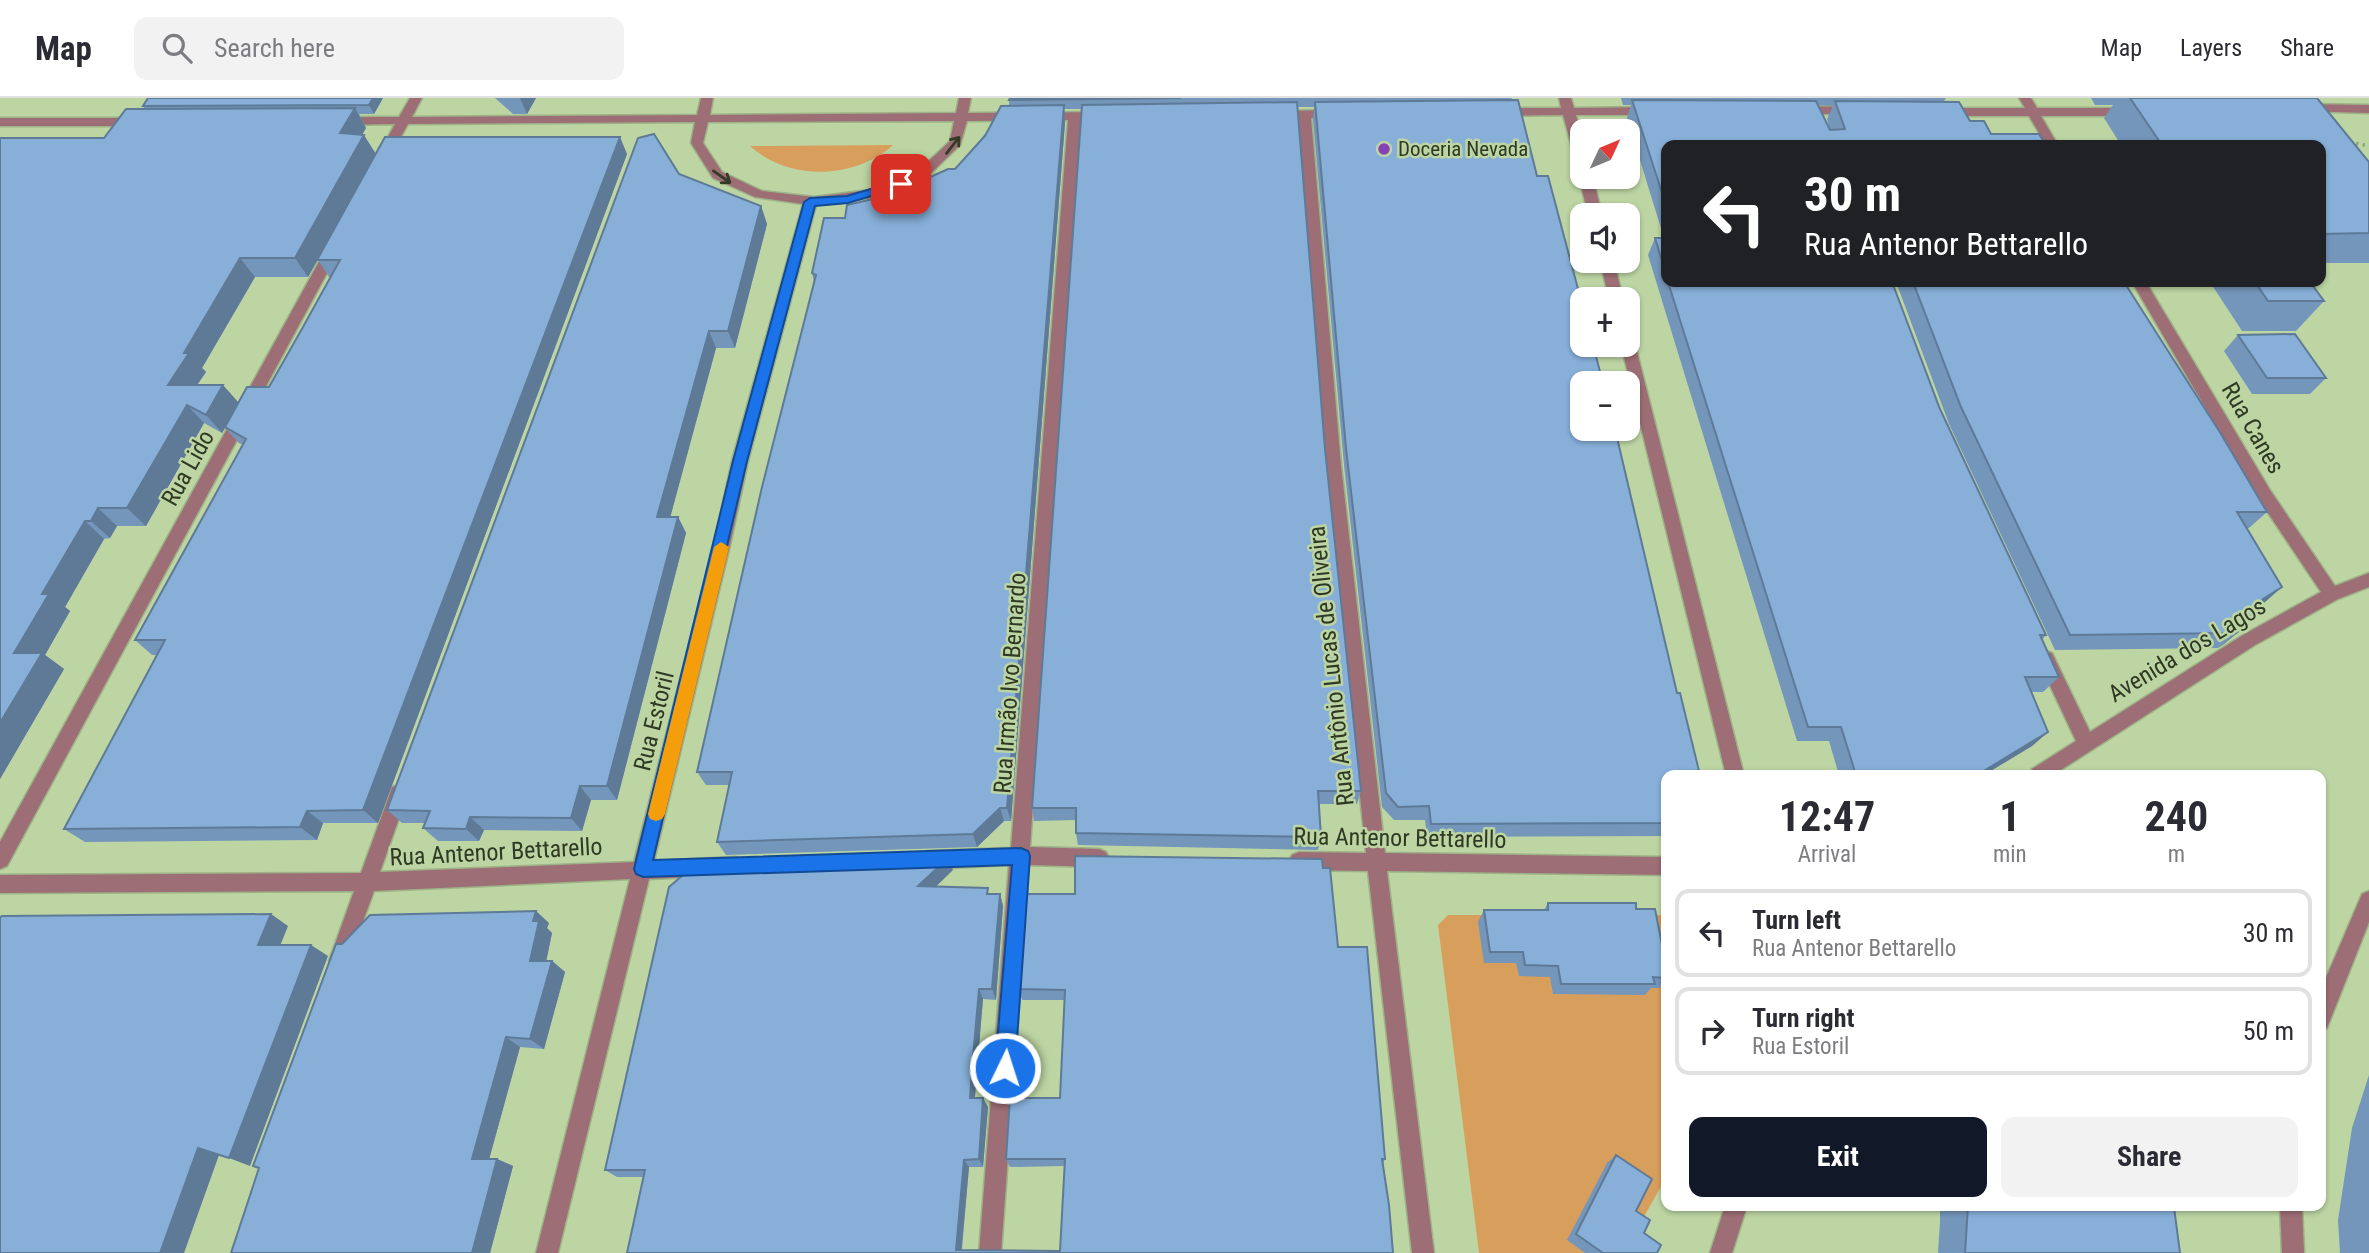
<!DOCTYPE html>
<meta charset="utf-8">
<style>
:root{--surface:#fff;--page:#f2f2f3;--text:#2b2b33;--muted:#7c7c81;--line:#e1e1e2;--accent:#111827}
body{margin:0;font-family:"Roboto Condensed",sans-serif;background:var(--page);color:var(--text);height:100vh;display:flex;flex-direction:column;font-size:26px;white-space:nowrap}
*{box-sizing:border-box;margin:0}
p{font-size:23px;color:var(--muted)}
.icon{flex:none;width:38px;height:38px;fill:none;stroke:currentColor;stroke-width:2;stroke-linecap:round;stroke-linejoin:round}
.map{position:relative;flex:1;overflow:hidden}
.side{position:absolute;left:1661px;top:672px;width:665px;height:441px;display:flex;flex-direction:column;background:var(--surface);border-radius:14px;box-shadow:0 2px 5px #0004}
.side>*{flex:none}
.guide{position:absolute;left:1661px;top:42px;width:665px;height:147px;border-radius:14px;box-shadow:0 2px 5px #0004;background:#202124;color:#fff;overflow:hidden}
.needle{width:46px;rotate:46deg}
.fabs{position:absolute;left:1570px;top:21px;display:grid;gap:14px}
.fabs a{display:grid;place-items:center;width:70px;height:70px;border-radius:14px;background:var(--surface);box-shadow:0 2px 5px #0004;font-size:35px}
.pin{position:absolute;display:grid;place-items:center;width:60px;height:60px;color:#fff;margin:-30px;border-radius:14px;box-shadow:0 4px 10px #0006}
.me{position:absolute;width:77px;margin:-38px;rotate:4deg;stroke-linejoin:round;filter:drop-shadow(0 0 5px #0008)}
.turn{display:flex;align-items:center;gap:24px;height:147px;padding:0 28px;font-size:32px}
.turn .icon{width:91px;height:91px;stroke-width:2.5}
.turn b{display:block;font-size:49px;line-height:60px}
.eta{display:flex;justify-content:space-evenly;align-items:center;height:119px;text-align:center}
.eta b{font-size:42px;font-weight:700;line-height:49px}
.primary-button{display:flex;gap:14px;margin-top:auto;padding:14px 28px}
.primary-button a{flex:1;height:80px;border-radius:14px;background:var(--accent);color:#fff;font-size:28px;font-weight:700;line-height:80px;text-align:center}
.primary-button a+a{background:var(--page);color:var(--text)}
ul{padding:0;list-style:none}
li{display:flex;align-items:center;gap:21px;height:88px;margin:0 14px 10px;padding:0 14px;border:4px solid var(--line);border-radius:14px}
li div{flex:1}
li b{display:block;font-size:26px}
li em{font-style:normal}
header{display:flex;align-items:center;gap:42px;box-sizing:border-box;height:98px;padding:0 35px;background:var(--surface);border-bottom:2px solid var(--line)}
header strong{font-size:33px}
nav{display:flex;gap:38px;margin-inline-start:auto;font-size:24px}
.search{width:490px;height:63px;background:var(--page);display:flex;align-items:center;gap:18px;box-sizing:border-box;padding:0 24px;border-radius:14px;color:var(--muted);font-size:26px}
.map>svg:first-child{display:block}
.green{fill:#d89f5c}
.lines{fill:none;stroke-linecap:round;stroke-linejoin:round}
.minor-casing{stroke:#9db387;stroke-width:3}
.path{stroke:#869a73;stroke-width:3.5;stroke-dasharray:2 4.5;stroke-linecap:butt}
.minor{fill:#9d6e75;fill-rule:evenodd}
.wall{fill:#7496ba;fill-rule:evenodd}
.shaded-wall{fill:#5e7a97}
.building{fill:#87afd8;stroke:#5e7a97;stroke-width:2}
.oneway{stroke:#343c28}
.route{fill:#1a73e8;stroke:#114b97;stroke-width:2}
.slow{fill:#f59e0b}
.poi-dot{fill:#8741b5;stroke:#bcd5a3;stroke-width:2.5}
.labels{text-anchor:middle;stroke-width:5;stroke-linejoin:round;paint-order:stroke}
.far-poi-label{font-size:21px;fill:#2f3924;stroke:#bcd5a3;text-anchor:start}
.street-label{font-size:24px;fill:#2f3924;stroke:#bcd5a3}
</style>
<header>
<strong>Map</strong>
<div class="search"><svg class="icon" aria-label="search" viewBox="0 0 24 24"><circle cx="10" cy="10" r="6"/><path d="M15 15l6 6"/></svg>Search here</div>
<nav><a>Map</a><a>Layers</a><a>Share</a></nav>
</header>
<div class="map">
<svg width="2369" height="1155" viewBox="0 0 2369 1155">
<rect width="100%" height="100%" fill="#bcd5a3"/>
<!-- green -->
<path class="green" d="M893 47C854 82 789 83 750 48Z
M1448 817H1666V1080L1623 1155H1479L1438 827Z"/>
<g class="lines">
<!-- minor casing -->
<g class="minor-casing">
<path id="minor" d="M410 0H422L412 19 697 17 701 0H713L710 17 956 15 959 0H971L968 15 1106 14 1112 18 1106 22H1081L1030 749 1099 751 1106 754 1109 760 1106 766 1099 769 1029 767 1001 1155H979L1009 767 928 771 921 768 918 762 921 756 928 753 1011 750 1068 22 967 23 960 47 926 80 871 100 816 107 748 363 730 447 654 763 735 759 742 762 745 768 742 774 735 777 649 781 558 1155H536L630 781 374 793 346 870 339 873 332 870 329 863 354 793 0 795V777L361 775 390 695 392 689 399 687 406 689 408 695 380 774 634 764 714 447 732 363 803 106 755 99 713 80 691 45 695 24 408 26 388 62 383 63 377 59 395 26 339 27 333 23 339 19H399ZM954 23 950 43 917 74 869 92 814 99 762 93 722 74 703 45 708 24Z
M1559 0H1571L1574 10 1652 9 1658 13 1652 17H1576L1582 40V68L1576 64 1563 17 1498 18 1492 14 1498 10H1561Z
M2019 0H2031L2037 10H2131L2137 14 2131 18H2041L2058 47H2046L2029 18H1942L1936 14 1942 10H2025Z
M2303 6 2369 7V15L2299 13 2297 10Z
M1799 8 1855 9 1861 13 1855 17 1795 15V9Z
M1337 12 1343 16 1341 19 1311 20 1341 367 1385 755 1666 759V777L1387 773 1434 1155H1412L1368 773 1299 772 1292 769 1289 763 1292 757 1299 754 1366 755 1325 367 1298 20 1274 21 1268 17 1274 13Z
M0 20H140L146 24 140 28H0Z
M1581 76 1582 79H1593L1602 117H1588L1579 79Z
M333 146 340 151 7 768 0 771V744L326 151Z
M1600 163H1614L1623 201H1609Z
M2132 184H2146L2270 392 2335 488 2369 475V489L2338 501 2255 547 2053 677H2029L2032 671 2076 643 2037 560 2040 555 2046 553 2052 555 2090 634 2243 537 2321 494 2258 400Z
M1628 241 1635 246 1744 677H1726L1621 247H1628Z
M2369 793V824L2327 930 2320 933V894L2362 796Z
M1725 1108H1747L1732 1155H1710Z
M2280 1108H2302L2304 1155H2282Z"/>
</g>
<!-- path -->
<path class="path" d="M2350 44 2369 48"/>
<!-- minor -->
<use href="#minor" class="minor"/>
</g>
<!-- wall -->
<path class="wall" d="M383 0 374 16H359L366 30 362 37 376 56H627L378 725H323L317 742 85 744 64 731 158 557H152L135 542 243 347 239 345 225 330 222 335 204 325 146 428H117L110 440 104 441 65 509 70 513 45 557 64 571 0 681 145 11 143 8ZM318 162 329 179H330L269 289 238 305 197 287 206 274 202 270 255 179H308Z
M495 0H536L527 16H513Z
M1010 0H1512L1511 2 1666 677V738L1427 739 1425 722H1394L1382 709 1344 367 1313 22 1314 9H1297L1325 351 1361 693 1357 706H1318L1321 739 1318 752 1078 747 1076 735V722L1034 723 1032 710 1082 11H1064L1065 25 1011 723H1004L977 749 726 757 717 744 729 687H706L697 674 814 184 812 175 845 120 890 97 955 71 1009 8V2Z
M1621 0H1946L1944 3 1970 23 1666 47V184H1892L1940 311 2046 537 2042 542 2059 579 2043 594H2031L2048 634 2032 648 1984 677H1839L1829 643H1797L1648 157 1655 140H1664L1627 20 1631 7H1623ZM1818 7 1833 8 1827 21 1830 32Z
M2091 0H2317L2369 64V165H2320V47H2121L2104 20 2113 7H2095Z
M679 76 761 108 767 126 735 250H716L670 419H678L686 435 617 702H591L582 733 484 732 479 743H438L423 730 425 725H402L387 712Z
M1896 184H2124L2267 414 2249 430H2247L2264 505 2259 508 2242 531 2218 550 2055 552 1949 326Z
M2210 184H2310L2324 203 2296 233H2242Z
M2238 237 2326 280 2310 296H2252L2224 253Z
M1323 770 1338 849 1385 1061 1383 1066 1393 1155H627L644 1079H617L605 1072 953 772 935 789 989 796H1000L1003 808 996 902 983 901 977 969 975 1000 988 1009 983 1069H969L962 1152 1060 1153 1065 1068 1010 1069 1006 1061 1060 1000 1065 902H1022L1019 891 1075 796Z
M1548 805 1636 811 1666 867V882L1659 890H1651L1645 897 1553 896 1550 879 1519 878 1516 865H1484L1478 824 1484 812H1544Z
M549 825 547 830 552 835 546 863H552L565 874 544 951 520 949 489 1061H497L513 1068 490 1155H231Z
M2369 977V1155H2340L2338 1122 2352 1030Z
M1616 1057 1644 1135 1657 1155H1585L1567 1142 1607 1065Z
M1940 1108H2169L2180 1155H1938L1940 1124Z"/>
<!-- shaded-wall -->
<path class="shaded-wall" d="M373 0H383L374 16 369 7Z
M520 0H536L527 16Z
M1064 7 1065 25 1011 723 1007 710Z
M355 10 366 30 352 54 340 35Z
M364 37 376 56 308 179 295 160Z
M620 39 627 56 378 725 363 712Z
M761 108 767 126 735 250 728 233Z
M240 160 255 179 202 270 206 274 184 306 168 287 184 255Z
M709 233 716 250 666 435 657 419Z
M223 287 239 305 222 335 206 317Z
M187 307 204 325 146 428 127 410Z
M98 410 117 428 110 440 91 423Z
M678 419 686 435 617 702 607 688Z
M85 423 104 441 65 509 70 513 45 557 64 571 0 681V625L14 555 42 496Z
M2282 489 2264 505 2245 517 2263 501Z
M2242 531 2224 546 2218 550 2236 535Z
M2048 634 2032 648 1984 677H1977Z
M580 688 591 702 582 733 571 720Z
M1000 710 1004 723 977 749 973 736Z
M307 713 323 725 317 742 300 729Z
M470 719 484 732 479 743 466 731Z
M949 759 953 772 923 801 918 788Z
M1000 796 1003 808 996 902 992 891Z
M536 813 549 825 547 830 552 835 544 874 530 863 533 823Z
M271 816 288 828 276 858 258 847Z
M311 847 328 858 250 1068 229 1060Z
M552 863 565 874 544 951 530 941Z
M979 891 983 901 974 1009 970 1000Z
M506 939 520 949 487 1069 472 1061Z
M983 1000 988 1009 983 1069 979 1061Z
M198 1050 219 1057 184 1155H160Z
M497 1061 513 1068 490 1155H472Z
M964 1062 969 1069 961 1155 956 1152Z"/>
<!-- building -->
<path class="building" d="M148 0H373L369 7 143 8Z
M1010 0H1181L1009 2Z
M2130 0H2317L2369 64V135L2320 136V47H2162Z
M1518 2 1537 78H1548L1582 206V247H1593L1603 285H1582V331H1615L1677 595H1680L1700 677H1666V725L1431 726 1429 708 1398 709 1386 695 1346 350 1315 4Z
M1632 2 1816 3 1830 32 1845 31 1835 3 1959 4 1970 23H1984L1991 36H2039L2046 47H1666V107Z
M1297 4 1325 351 1361 693H1318L1321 739 1076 735V710H1032L1082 7Z
M1064 7 1007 710H1000L973 736 717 744 732 674H697L762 389 816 177 812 175 824 120H845L847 107 890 97 948 71H955L985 38 1001 8Z
M355 10 340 35 364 37 295 160H240L184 255H189L168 287H223L206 317 187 307 127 410H98L91 423H85L42 496H49L14 555H42L0 625V40H104L126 11Z
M654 36 679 76 761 108 728 233H709L657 419H678L607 688H580L571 720 470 719 466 731 423 730 430 713 387 712 638 40Z
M385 39H620L363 712 307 713 300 729 64 731 165 542H135L246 341 225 329 247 289H269L303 229 340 162H317Z
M1655 140H1666V176Z
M1668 184H1892L1940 311 2046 537H2040L2059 579H2025L2048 634 1977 677H1856L1841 629H1808Z
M1913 184H2124L2221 336 2267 414H2237L2282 489 2263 501 2242 531 2236 535 2070 537 1961 309Z
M2255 184H2310L2324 203H2268Z
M2295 236 2326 280H2267L2238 237Z
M1075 758 1322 761 1323 770H1330L1338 849H1367L1385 1061H1382L1389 1107 1393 1155H627L645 1072H605L669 789 690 771H711L712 768 949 759 918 788 988 790 987 796H1000L992 891H979L973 960 970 1000H983L979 1061 964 1062 956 1152 1060 1153 1065 1061H1006L1010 1000H1060L1065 892 1019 891 1026 796H1075Z
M1548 805H1636V811H1655L1666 867V880L1653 879 1655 886H1561L1558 868 1525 867 1523 854H1490L1484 812H1548Z
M536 813 533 823H539L530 863H552L530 941 506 939 472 1061H497L472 1155H231L259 1070 253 1068 336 846H342L370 817Z
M271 816 258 847H311L229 1060 198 1050 160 1155H0V819L2 818Z
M1616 1057 1652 1081 1636 1113 1650 1122 1644 1135 1661 1147 1657 1155H1603L1576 1136Z
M1968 1108H2169L2174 1109 2180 1155H1965Z"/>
<!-- one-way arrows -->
<defs><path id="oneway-shaft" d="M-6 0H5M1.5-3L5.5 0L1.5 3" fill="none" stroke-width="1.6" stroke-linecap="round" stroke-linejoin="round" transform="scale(1.75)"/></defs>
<g class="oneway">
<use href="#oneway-shaft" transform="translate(953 47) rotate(-52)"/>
<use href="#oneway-shaft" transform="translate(722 79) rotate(35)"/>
</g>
<!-- route -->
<path class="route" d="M901 82 905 83V88L848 105 815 108 747 363 653 762 1021 750 1028 753 1030 758 1015 970 1012 977 1005 979 998 977 995 970 1012 767 643 779 636 776 634 771 733 363 804 104 810 100 847 98Z"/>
<!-- slow -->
<path class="slow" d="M721 444 729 449 665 716 662 721 656 723 650 721 648 716 714 449Z"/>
<!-- markers -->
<circle class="poi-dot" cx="1384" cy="51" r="7"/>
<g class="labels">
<!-- far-poi labels -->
<g class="far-poi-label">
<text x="1398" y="58">Doceria Nevada</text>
</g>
<!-- street labels -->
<g class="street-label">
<text transform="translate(2253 330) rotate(60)" y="8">Rua Canes</text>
<text transform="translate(188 370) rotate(-61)" y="8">Rua Lido</text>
<text transform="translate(2187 552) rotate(-31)" y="8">Avenida dos Lagos</text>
<text transform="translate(1331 568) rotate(-96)" y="8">Rua Antônio Lucas de Oliveira</text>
<text transform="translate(1010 585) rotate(-86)" y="8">Rua Irmão Ivo Bernardo</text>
<text transform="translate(654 623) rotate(-76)" y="8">Rua Estoril</text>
<text transform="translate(1400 740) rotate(1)" y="8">Rua Antenor Bettarello</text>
<text transform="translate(496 754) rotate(-3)" y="8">Rua Antenor Bettarello</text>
</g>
</g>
</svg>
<div class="fabs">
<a><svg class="needle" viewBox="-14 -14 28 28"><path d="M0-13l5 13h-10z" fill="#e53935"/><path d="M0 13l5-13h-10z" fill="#7c7c81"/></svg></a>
<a><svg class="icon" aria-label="sound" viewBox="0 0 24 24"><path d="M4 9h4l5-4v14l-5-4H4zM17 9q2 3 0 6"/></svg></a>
<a>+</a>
<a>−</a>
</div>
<div class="pin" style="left:901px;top:86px;background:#d93025"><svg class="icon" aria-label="arrive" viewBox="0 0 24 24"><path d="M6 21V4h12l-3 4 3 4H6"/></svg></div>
<svg class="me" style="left:1005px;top:970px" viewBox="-20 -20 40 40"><circle r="17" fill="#1a73e8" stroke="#fff" stroke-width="3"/><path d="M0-11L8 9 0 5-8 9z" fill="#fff"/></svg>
<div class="guide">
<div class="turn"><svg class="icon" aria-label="left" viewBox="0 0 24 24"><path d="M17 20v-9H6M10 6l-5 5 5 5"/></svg><div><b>30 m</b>Rua Antenor Bettarello</div></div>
</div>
<section class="side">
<div class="eta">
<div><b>12:47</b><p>Arrival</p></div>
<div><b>1</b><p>min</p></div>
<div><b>240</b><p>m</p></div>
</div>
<ul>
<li><svg class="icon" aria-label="left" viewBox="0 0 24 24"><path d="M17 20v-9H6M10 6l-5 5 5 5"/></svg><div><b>Turn left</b><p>Rua Antenor Bettarello</p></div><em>30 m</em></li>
<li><svg class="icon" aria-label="right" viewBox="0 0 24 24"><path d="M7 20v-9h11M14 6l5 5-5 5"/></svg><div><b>Turn right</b><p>Rua Estoril</p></div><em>50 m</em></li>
</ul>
<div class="primary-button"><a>Exit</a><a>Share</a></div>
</section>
</div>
